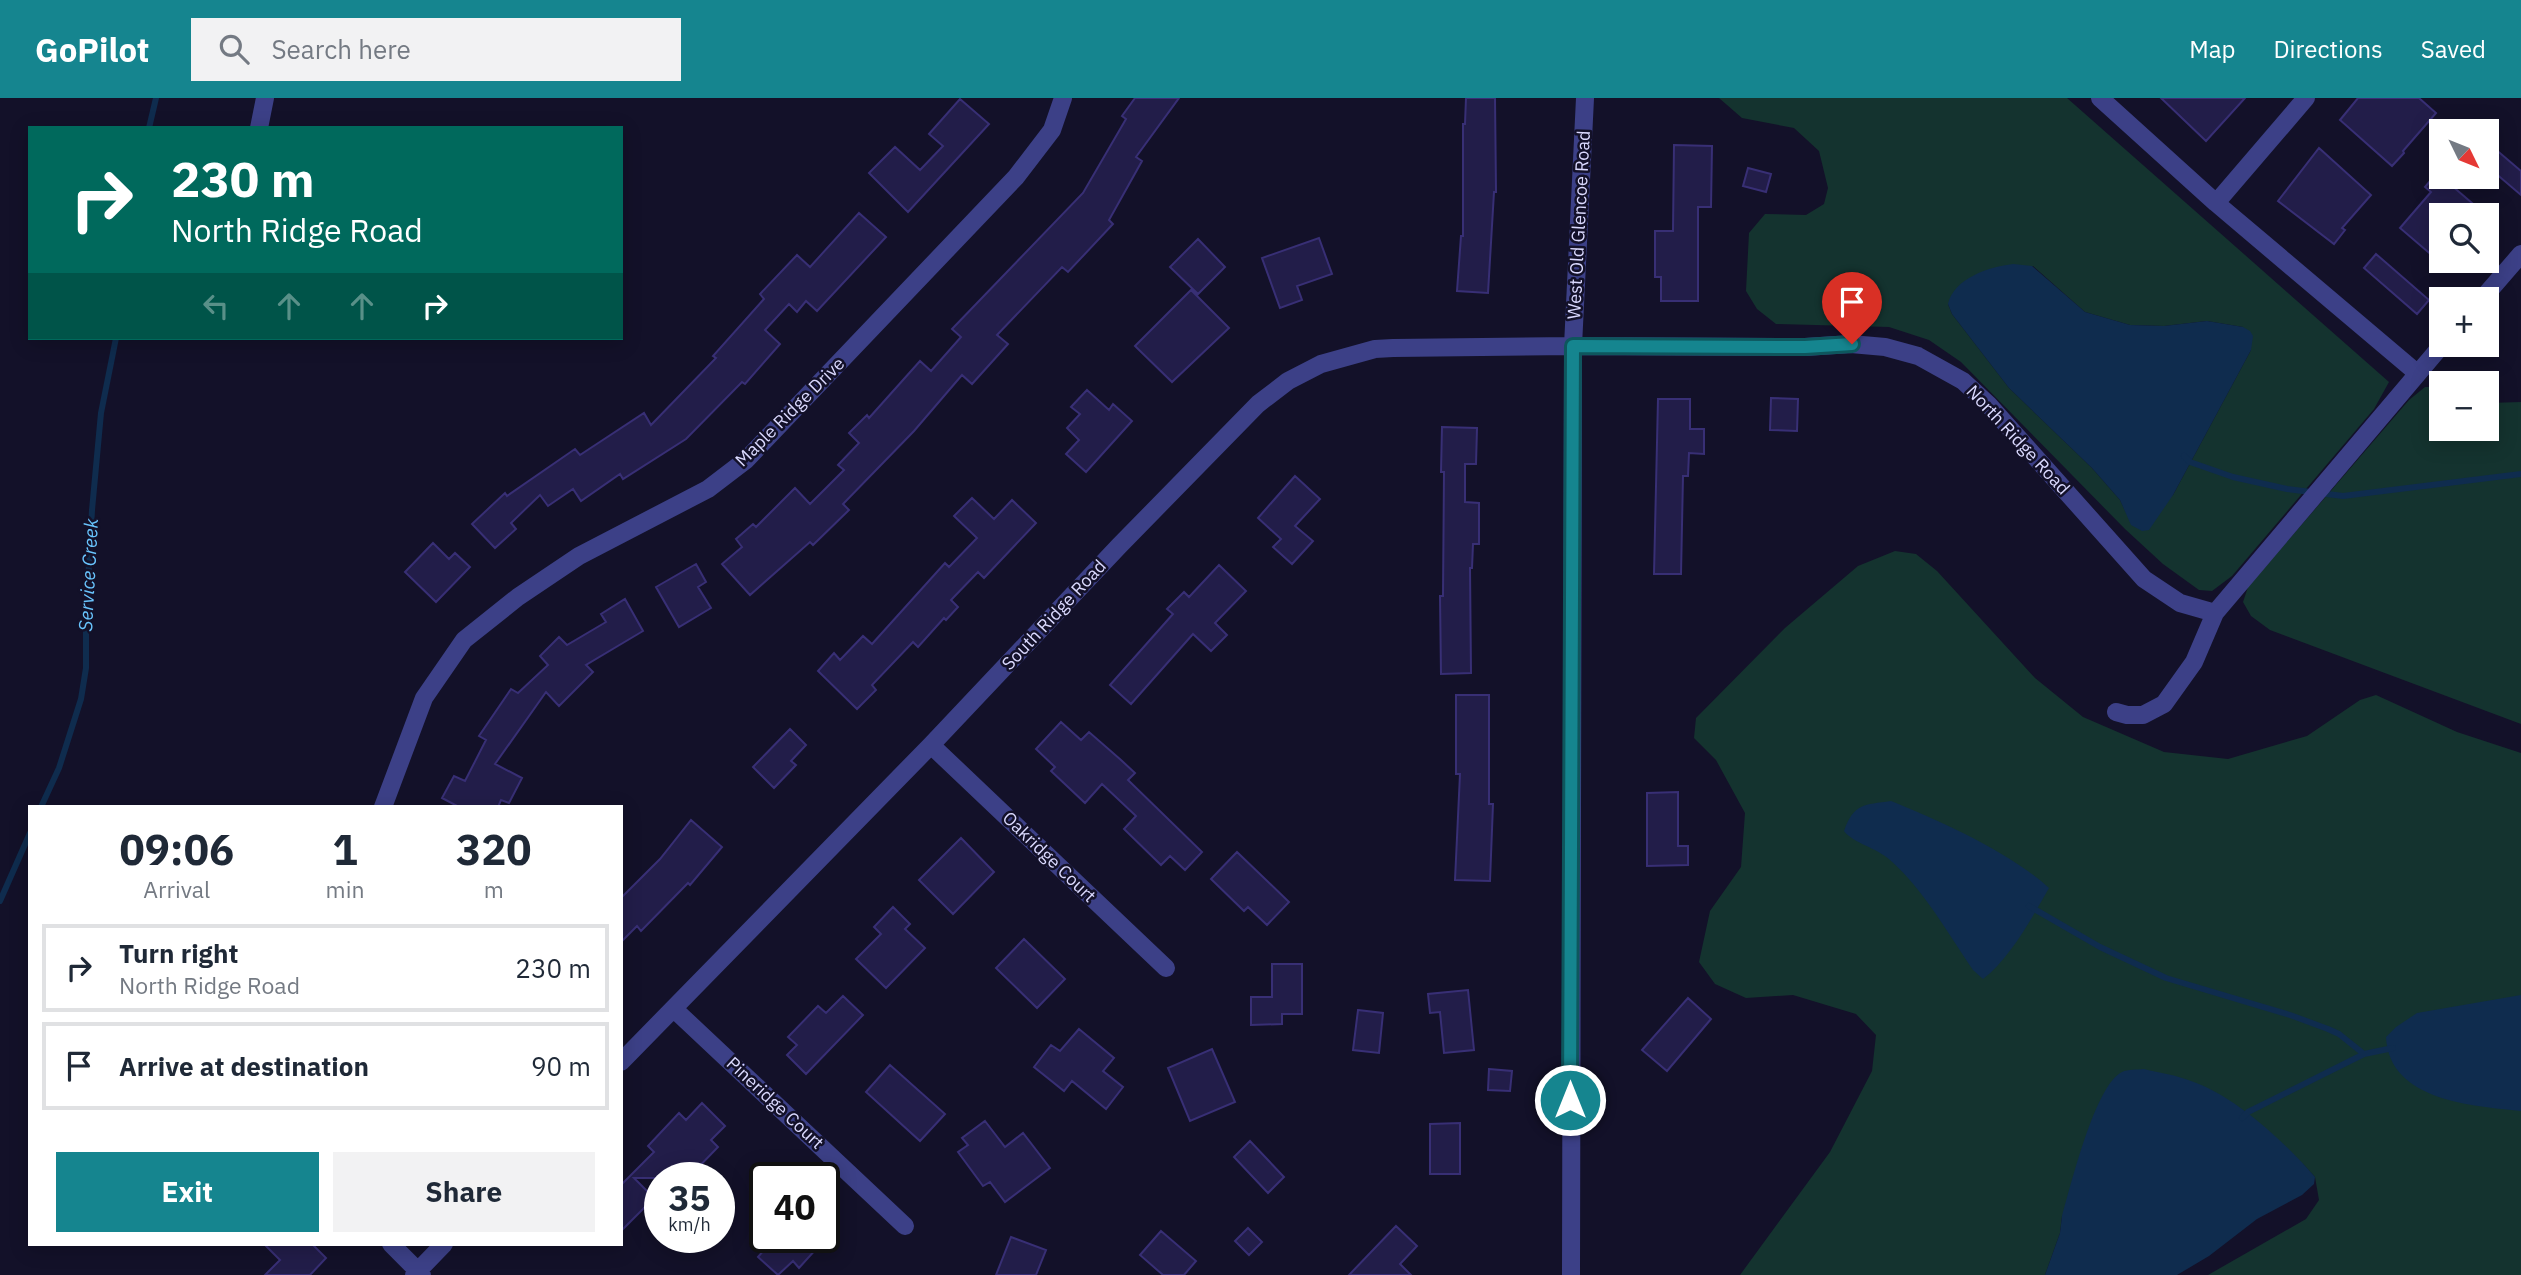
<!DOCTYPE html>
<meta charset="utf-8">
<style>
:root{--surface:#fff;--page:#f2f2f3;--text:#1f2937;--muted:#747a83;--line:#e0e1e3;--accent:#15858f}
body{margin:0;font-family:"IBM Plex Sans",sans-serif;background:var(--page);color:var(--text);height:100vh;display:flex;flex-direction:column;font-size:26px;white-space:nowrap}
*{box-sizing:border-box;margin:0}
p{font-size:23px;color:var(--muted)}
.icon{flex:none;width:38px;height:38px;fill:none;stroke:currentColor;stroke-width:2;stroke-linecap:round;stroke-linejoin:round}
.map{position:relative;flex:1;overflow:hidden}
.sheet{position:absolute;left:28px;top:707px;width:595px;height:441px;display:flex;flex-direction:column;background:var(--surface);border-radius:0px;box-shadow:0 4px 18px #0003}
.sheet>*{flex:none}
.hud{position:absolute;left:28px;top:28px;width:595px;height:214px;border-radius:0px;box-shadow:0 4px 18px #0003;background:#00695c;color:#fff;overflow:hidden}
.needle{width:46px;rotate:133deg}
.fabs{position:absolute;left:2429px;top:21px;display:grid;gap:14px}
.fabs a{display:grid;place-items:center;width:70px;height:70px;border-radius:0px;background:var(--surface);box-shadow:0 4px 18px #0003;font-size:35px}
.speed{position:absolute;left:644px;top:1064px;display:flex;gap:14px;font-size:35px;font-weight:700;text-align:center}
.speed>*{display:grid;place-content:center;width:91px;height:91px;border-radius:50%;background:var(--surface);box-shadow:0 4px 18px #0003;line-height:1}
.speed small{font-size:18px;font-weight:400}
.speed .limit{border:4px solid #111;border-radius:10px;background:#fff;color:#111}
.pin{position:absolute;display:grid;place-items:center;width:60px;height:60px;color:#fff;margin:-72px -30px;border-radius:50% 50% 50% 0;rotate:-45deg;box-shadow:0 0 7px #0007}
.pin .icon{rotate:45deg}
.me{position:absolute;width:77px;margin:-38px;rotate:0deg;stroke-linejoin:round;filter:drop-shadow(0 0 5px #0008)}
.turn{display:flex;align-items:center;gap:24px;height:147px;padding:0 28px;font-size:32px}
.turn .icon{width:91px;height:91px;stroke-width:2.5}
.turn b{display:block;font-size:49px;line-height:60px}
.lanes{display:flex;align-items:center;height:66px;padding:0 28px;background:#0003;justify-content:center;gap:35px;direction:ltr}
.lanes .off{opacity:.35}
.eta{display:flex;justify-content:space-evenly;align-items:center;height:119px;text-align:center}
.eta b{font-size:42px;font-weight:700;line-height:49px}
.cta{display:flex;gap:14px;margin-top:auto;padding:14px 28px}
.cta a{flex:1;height:80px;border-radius:0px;background:var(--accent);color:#fff;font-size:28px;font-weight:700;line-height:80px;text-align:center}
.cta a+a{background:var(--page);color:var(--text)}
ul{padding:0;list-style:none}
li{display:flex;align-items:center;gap:21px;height:88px;margin:0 14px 10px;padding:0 14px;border:4px solid var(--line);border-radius:0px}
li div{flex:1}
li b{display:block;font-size:26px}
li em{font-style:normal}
header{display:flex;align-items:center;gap:42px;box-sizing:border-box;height:98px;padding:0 35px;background:var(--accent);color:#fff}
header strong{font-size:33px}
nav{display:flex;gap:38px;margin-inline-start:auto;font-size:24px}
.search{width:490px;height:63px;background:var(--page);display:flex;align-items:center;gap:18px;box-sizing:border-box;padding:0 24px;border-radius:0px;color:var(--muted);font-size:26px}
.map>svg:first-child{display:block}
.green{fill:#14332f;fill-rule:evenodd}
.water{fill:#0f2c4e}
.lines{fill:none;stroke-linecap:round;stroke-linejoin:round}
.stream{stroke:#0f2c4e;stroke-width:6}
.building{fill:#221d49;stroke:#382f75;stroke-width:2}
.minor{stroke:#3c4087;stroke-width:18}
.route-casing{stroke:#0e565d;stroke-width:18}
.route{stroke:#15858f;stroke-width:12}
.labels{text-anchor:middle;stroke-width:5;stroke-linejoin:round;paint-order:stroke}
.street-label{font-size:18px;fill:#dad9fe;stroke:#131129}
.water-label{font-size:19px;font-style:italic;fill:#69c4fd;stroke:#131129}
</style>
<header>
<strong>GoPilot</strong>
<div class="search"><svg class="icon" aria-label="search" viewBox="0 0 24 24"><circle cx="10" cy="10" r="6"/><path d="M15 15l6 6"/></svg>Search here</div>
<nav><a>Map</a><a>Directions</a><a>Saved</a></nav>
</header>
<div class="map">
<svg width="2521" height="1177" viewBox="0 0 2521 1177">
<rect width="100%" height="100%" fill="#131129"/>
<!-- green -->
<path class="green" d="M1719 0H2067L2389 284 2374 311 2232 478 2212 493 2199 492 2163 466 2125 431 1961 264 1929 242 1889 229 1776 226 1757 211 1746 193 1749 135 1765 116 1806 117 1824 106 1828 90 1819 53 1794 30 1742 20ZM2033 168 2085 214 2130 227 2164 228 2207 223 2243 229 2251 252 2173 397 2132 427 2120 402 2092 370 2009 290 1952 216 1948 206Z
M2425 289H2441V331H2487V305L2521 304V626L2270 532 2251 518 2243 504 2248 489 2409 302Z
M1895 453 1916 456 1937 473 2035 580 2083 619 2164 654 2228 661 2307 638 2360 602 2376 597 2457 634 2521 655V1177H2208L2306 1121 2319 1102 2315 1079 2303 1066 2062 1118 2060 1135 2045 1177H1740L1830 1054 1872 973 1876 937 1856 916 1793 897 1746 900 1715 886 1699 864 1710 813 1741 769 1745 715 1716 662 1694 640 1696 620 1785 530 1858 468Z"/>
<!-- water -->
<path class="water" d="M2013 166 2032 168 2085 214 2130 227 2164 228 2207 223 2243 229 2250 233 2253 238 2251 252 2173 397 2149 432 2142 433 2131 427 2120 402 2092 370 2009 290 1952 216 1948 206C1954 180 1989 169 2013 166Z
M1891 703C1942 724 2008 753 2049 790 2032 820 2010 860 1983 881L1973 872C1947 834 1924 792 1890 762 1877 750 1853 745 1844 733 1854 705 1864 707 1891 703Z
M2521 897V1013C2473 1008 2389 1003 2386 939L2396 929 2417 915Z
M2144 971C2160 975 2176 977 2191 983 2234 997 2286 1045 2315 1079L2314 1086 2302 1097 2257 1121 2209 1158 2177 1177H2045L2060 1135 2062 1118C2071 1087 2095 987 2122 974 2128 971 2137 972 2144 971Z"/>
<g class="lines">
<!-- stream -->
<path class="stream" d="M149 30 156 0
M2184 358 2190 364 2233 379 2287 391 2343 398 2521 376
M41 709 59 670 81 601 86 570V521L92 412 101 315 116 240
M0 803 30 735
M2029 808 2100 849 2166 880 2290 917 2328 931 2339 936 2364 956
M2242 1020 2248 1014 2364 956 2393 950"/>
</g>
<!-- building -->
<path class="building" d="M1135 0H1179L1136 59 1142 63 1109 122 1113 126 1068 174 1062 169 997 237 1008 246 972 286 962 277 914 333 843 406 849 412 813 447 810 444 750 497 722 466 742 449 736 441 753 426 756 429 795 390 810 406 844 372 838 367 859 345 849 335 867 317 869 320 920 263 931 273 961 239 952 231 1083 95 1126 21 1122 18Z
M1466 0H1495L1496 94H1494L1488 195 1457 193 1461 138H1463V26H1465Z
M2161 0H2245L2206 43Z
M2358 0H2419L2436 15 2403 53 2404 55 2392 68 2340 22Z
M960 1 989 26 908 114 869 75 895 49 920 72 943 48 929 36Z
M2487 44 2521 73V97L2487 68Z
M1674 47 1712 48 1711 109H1698V203H1661V179H1655V133H1673Z
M2319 50 2371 97 2342 130 2345 132 2334 146 2278 103Z
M1748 70 1771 76 1766 94 1743 88Z
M2437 75 2486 117H2441V165L2400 130 2431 94 2425 89Z
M859 115 886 139 817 213 806 203 797 214 789 206 765 232 780 246 745 286 742 284 686 341 623 381 620 376 581 403 573 391 548 408 540 397 511 425 516 431 495 450 472 426 505 395 507 398 575 351 580 357 644 315 651 327 716 260 713 258 764 201 760 196 797 157 810 169Z
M1319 140 1332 176 1297 188 1302 202 1280 210 1262 160Z
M1198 141 1225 169 1198 196 1170 169Z
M2376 156 2429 202 2417 216 2364 170Z
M1191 192 1229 230 1172 284 1135 248Z
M1087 292 1109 312 1113 306 1132 323 1086 374 1066 356 1079 342 1067 330 1080 316 1071 309Z
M1771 300 1798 301 1797 333 1770 332Z
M1658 301H1690V331H1704V356L1689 355 1688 378H1683L1681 476H1654Z
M1442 329 1477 330 1476 366H1465V404L1479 405V446H1473L1472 470H1470L1471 575 1441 576 1440 498H1443L1444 374H1441Z
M1295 378 1320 401 1295 428 1313 443 1292 466 1273 449 1281 441 1258 420Z
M972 400 994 421 1012 402 1036 425 984 480 978 474 951 502 958 509 946 522 944 520 918 549 913 544 872 587 876 592 857 611 818 573 834 555 840 562 863 538 872 546 945 465 949 469 977 440 954 418Z
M433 445 449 461 455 455 470 469 436 504 405 474Z
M696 466 706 484 698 489 711 510 679 529 656 489Z
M1219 467 1246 493 1215 525 1227 537 1211 553 1193 536 1131 606 1110 587 1173 516 1167 511 1184 494 1189 499Z
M625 501 643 533 586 567 593 574 559 608 546 594 495 666 522 680 509 705 501 702 498 709H459L442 700 454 678 465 683 486 642 479 638 511 591 518 595 548 567 540 558 559 539 567 547 606 524 601 516Z
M1456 597H1489V706H1493L1490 783 1455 782 1460 676H1456Z
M1061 624 1081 642 1089 634 1121 662 1135 675 1128 682 1202 754 1185 772 1170 758 1161 767 1124 731 1136 718 1102 686 1085 705 1051 673 1055 669 1036 651Z
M790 631 806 647 791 663 796 667 774 690 753 669Z
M1678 694V748H1688V767L1647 768V695Z
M691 722 722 749 690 787 688 785 641 833 637 828 621 844V800L660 761Z
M961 740 994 774 953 816 919 782Z
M1237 754 1289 804 1267 827 1248 809 1244 813 1211 781Z
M893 809 910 826 905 831 925 850 886 890 856 861 881 836 874 829Z
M1024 841 1065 881 1037 910 996 870Z
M1272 866H1302V916H1282V926L1251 927V899H1272Z
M1468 892 1474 952 1444 955 1440 914 1430 915 1428 896Z
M843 898 863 917 806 976 787 957 797 947 788 939 818 908 826 915Z
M1688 900 1711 921 1667 973 1642 952Z
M1358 912 1383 915 1379 955 1353 952Z
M1079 931 1114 960 1103 973 1123 989 1106 1011 1072 983 1064 993 1034 969 1051 947 1060 953Z
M1212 951 1235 1004 1190 1023 1168 970Z
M890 967 945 1016 920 1043 866 994Z
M1489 971 1512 973 1510 993 1488 992Z
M702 1005 725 1028 711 1042 718 1049 688 1080H634L654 1100 621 1133V1087L654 1054 648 1048 679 1015 686 1022Z
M985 1023 1005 1049 1023 1035 1050 1070 1005 1104 990 1084 983 1088 958 1054 968 1047 962 1040Z
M1460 1025V1076H1430V1026Z
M1250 1043 1284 1079 1268 1095 1234 1059Z
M1396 1128 1417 1148 1400 1166 1411 1177H1349Z
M1248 1130 1262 1144 1249 1157 1235 1143Z
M1161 1133 1196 1163 1184 1177H1163L1140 1157Z
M775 1139H781L790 1147 797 1139H805L817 1150 799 1170 793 1163 778 1177 758 1159Z
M1011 1139 1046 1152 1036 1177H996Z
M264 1146H312L326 1160 310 1177H265L280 1162Z"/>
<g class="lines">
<!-- minor -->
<path class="minor" d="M2100 0 2216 105 2417 275
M259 30 265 0
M2216 105 2306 0
M2482 201 2521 156
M2116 614 2127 617H2143L2164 606 2194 564 2215 515 2442 247
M931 647 1166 870
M383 709 424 600 464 542 518 499 579 458 708 391 746 362 1016 79 1052 32 1063 0
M675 912 905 1128
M621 964 931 647 1119 448 1258 306 1288 283 1321 266 1375 251 1393 250 1573 248 1805 249 1851 246 1885 249 1918 258 1963 283 1988 306 2144 481 2180 505 2215 515
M391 1146 422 1177
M414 1177 444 1146
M1571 1177 1573 248 1585 0"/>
</g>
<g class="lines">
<!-- route casing -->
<g class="route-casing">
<path id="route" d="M1570 1002 1573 248 1805 249 1852 246"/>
</g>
<!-- route -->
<use href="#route" class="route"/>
</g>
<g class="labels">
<!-- street labels -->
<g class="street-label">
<text transform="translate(1579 127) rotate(-87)" y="6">West Old Glencoe Road</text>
<text transform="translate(790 314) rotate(-45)" y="6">Maple Ridge Drive</text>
<text transform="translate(2018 342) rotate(47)" y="6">North Ridge Road</text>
<text transform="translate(1054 517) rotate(-47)" y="6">South Ridge Road</text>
<text transform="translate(1049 759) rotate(44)" y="6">Oakridge Court</text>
<text transform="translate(775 1005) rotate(43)" y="6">Pineridge Court</text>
</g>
<!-- water labels -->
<g class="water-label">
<text transform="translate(88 477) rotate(-87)" y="7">Service Creek</text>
</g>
</g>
</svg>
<div class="fabs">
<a><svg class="needle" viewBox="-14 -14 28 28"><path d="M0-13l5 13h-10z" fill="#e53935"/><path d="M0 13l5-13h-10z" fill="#747a83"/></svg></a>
<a><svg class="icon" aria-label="search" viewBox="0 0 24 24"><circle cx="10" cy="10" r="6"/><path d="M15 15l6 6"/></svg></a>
<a>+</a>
<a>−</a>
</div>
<div class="speed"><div>35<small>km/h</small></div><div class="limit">40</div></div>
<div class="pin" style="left:1852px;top:246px;background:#d93025"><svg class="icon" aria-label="arrive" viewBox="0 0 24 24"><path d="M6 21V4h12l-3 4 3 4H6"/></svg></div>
<svg class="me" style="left:1570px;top:1002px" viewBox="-20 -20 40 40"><circle r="17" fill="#15858f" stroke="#fff" stroke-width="3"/><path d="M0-11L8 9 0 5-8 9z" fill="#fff"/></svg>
<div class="hud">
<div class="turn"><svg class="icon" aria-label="right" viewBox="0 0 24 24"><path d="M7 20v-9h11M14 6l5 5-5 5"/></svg><div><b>230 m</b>North Ridge Road</div></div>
<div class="lanes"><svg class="icon off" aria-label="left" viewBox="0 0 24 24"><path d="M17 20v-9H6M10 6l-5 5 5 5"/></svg><svg class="icon off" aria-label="ahead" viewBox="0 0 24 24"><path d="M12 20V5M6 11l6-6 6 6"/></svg><svg class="icon off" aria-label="ahead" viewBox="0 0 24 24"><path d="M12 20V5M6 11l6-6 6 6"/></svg><svg class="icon" aria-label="right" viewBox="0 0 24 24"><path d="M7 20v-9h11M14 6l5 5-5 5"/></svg></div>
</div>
<section class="sheet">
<div class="eta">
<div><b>09:06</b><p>Arrival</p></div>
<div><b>1</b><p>min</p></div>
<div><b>320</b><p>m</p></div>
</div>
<ul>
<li><svg class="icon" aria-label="right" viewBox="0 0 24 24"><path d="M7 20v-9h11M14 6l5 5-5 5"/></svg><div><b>Turn right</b><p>North Ridge Road</p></div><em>230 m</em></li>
<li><svg class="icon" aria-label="arrive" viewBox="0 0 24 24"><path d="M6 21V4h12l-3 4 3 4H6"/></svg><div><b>Arrive at destination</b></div><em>90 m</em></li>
</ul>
<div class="cta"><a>Exit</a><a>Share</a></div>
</section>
</div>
